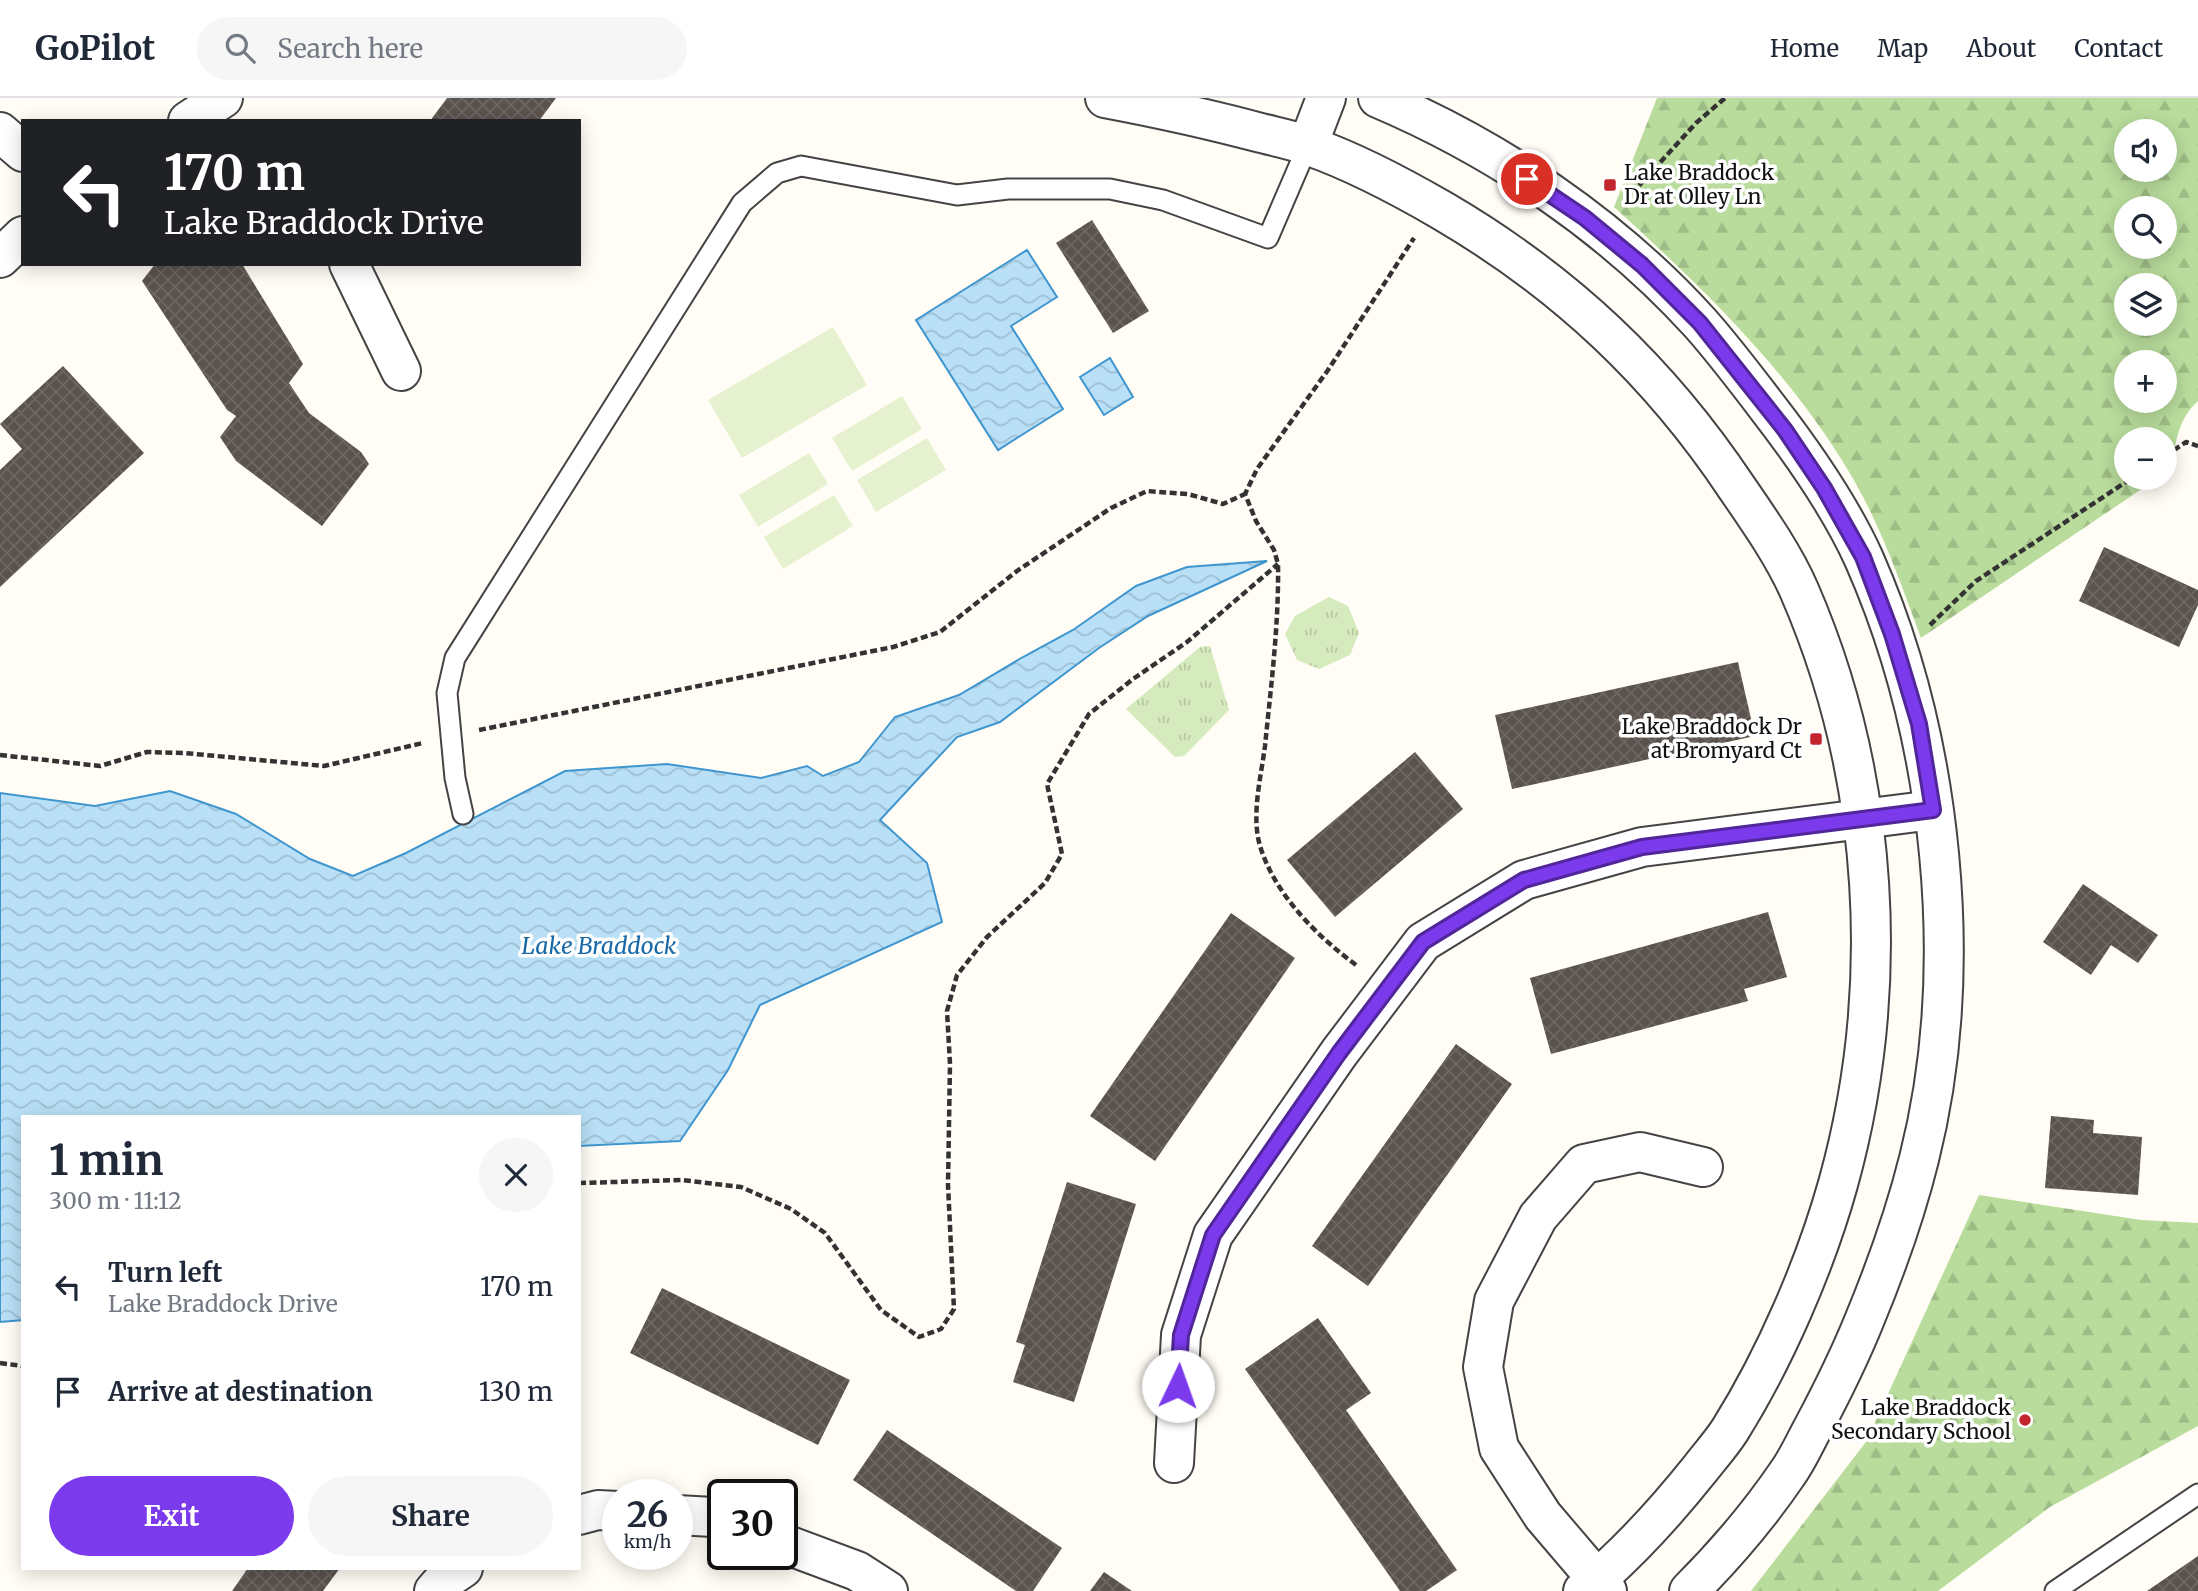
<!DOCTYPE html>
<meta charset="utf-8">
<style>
:root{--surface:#fff;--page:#f6f6f7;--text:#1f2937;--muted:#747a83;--line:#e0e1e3;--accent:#7c3aed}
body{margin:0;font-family:Merriweather,serif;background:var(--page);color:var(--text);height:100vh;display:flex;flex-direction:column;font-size:26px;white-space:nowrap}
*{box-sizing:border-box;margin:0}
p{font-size:23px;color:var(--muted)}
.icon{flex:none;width:38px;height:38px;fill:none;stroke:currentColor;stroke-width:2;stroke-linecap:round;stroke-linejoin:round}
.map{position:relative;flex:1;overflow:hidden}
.sheet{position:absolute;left:21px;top:1017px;width:560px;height:455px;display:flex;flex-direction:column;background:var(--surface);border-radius:0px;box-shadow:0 4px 18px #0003}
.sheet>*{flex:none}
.hud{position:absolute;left:21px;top:21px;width:560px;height:147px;border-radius:0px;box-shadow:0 4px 18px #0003;background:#202124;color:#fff;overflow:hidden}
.fabs{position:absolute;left:2114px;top:21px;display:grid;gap:14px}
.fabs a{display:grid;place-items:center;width:63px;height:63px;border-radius:50%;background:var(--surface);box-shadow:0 4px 18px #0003;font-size:35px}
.speed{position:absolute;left:602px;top:1381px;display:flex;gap:14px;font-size:35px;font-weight:700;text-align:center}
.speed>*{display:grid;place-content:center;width:91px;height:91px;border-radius:50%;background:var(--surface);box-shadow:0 4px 18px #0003;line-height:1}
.speed small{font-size:18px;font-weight:400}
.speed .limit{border:4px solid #111;border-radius:10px;background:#fff;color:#111}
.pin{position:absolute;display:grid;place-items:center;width:60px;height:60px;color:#fff;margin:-30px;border:4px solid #fff;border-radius:50%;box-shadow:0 2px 7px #0007}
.me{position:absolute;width:77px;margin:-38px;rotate:3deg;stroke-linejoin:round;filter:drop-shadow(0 0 5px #0008)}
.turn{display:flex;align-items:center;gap:24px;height:147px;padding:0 28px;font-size:32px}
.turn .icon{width:91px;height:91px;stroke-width:2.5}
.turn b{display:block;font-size:49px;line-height:60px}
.round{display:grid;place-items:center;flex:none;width:74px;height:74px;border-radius:37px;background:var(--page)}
.head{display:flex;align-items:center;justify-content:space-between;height:119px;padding:0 28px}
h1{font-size:42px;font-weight:700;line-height:52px}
.primary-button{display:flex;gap:14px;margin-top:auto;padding:14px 28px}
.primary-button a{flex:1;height:80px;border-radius:42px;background:var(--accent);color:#fff;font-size:28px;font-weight:700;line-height:80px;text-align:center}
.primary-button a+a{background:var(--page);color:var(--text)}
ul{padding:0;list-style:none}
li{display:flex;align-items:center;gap:21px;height:105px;padding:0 28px}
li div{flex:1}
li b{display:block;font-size:26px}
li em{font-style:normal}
header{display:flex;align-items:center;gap:42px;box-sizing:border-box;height:98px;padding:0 35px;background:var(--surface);border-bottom:2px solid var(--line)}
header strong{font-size:33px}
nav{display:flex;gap:38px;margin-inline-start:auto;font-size:24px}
.search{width:490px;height:63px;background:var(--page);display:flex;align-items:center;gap:18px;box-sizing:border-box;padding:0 24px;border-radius:38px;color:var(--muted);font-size:26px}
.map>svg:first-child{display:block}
.forest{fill:url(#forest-firs);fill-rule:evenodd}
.park{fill:url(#park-tufts)}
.pitch{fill:#e6f2cf}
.water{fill:url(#water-waves);stroke:#3f96cf;stroke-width:2}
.building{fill:url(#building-cross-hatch)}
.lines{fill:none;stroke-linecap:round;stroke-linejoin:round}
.service-casing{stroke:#444;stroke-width:23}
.minor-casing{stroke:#444;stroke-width:42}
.tertiary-casing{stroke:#444;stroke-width:42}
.path{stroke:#333;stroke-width:4.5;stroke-dasharray:7 3.5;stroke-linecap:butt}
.service{stroke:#fff;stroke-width:19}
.minor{stroke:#fff;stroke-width:38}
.tertiary{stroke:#fff;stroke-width:38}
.route-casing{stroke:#51269a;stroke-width:18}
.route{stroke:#7c3aed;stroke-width:12}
.poi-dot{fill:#c4262e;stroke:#fff;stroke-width:2.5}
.labels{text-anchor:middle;stroke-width:7;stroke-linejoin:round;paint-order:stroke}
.poi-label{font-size:21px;fill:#111;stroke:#fff;text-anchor:end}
.water-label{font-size:23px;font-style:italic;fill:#1768a6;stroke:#fff}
</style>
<header>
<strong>GoPilot</strong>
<div class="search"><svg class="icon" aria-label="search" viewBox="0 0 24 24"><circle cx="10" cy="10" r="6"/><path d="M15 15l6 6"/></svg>Search here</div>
<nav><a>Home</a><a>Map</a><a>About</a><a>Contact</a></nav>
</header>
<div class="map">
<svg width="2198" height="1493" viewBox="0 0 2198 1493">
<defs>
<pattern id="forest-firs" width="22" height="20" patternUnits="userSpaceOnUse" patternTransform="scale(1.75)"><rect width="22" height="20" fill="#b9dc9c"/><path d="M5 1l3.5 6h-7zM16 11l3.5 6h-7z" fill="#9ebc85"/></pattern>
<pattern id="park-tufts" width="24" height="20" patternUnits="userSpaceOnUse" patternTransform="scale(1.75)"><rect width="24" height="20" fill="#d5ebbd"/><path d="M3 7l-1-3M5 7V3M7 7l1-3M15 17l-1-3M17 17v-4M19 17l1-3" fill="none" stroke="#b6c8a1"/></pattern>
<pattern id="water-waves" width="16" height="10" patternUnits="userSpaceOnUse" patternTransform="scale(1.75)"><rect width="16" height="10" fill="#b9e0f7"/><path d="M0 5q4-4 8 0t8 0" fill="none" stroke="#9ebfd3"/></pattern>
<pattern id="building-cross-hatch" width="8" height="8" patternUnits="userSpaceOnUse" patternTransform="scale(1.75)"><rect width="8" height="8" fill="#5a524d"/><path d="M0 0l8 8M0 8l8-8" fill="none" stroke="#6d6662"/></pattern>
</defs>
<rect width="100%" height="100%" fill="#fffdf5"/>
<!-- forest -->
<path class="forest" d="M1657 0H2198V303C2178 321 2175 345 2172 370L2165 375V341H2126V380H2158L1921 540C1903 491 1885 440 1860 393 1799 282 1707 194 1614 109ZM2126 33H2165V72H2126ZM2126 110H2165V149H2126ZM2126 187H2165V226H2126ZM2126 264H2165V303H2126Z
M1979 1097 2141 1122 2198 1125V1328L2050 1409 1938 1493H1751L1866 1344Z"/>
<!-- park -->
<path class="park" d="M1329 499 1348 508 1359 535 1350 557 1319 571 1297 562 1285 536 1295 518Z
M1210 548 1229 612 1184 658 1175 659 1126 611 1200 549Z"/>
<!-- pitch -->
<path class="pitch" d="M833 229 867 287 742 360 708 302Z
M902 298 922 331 852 373 832 340Z
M927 340 946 372 876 414 857 382Z
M809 355 828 386 758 429 739 397Z
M834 397 853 428 783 471 764 439Z"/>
<!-- water -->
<path class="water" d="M1027 152 1057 199 1011 228 1063 311 998 352 916 222Z
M1110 260 1133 299 1104 317 1080 279Z
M1267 463 1148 518 1099 550 1000 624 957 639 880 722 927 765 942 824 760 907 728 972 680 1043 579 1048V1018H23V1222L0 1224V695L95 708 170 693 236 716 310 761 353 778 406 755 565 673 667 666 761 680 807 668 823 678 859 664 895 619 959 597 1023 559 1073 532 1136 488 1187 469Z"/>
<!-- building -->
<path class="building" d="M447 0H556L539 23H430Z
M1092 122 1149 213 1113 235 1056 145Z
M155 166H242L303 266 289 285 309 315 361 354 369 366 322 428 236 363 220 339 236 318 227 312 142 183Z
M63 268 144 355 0 489V372L22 351 0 326Z
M2104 449 2198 492V507L2179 549 2079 503Z
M1738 564 1755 638 1512 691 1495 617Z
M1415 654 1463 711 1335 819 1287 762Z
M2083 786 2158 837 2138 865 2111 847 2091 877 2043 844Z
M1768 814 1787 879 1744 891 1748 903 1551 956 1530 880Z
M1231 815 1295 860 1155 1063 1090 1018Z
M1456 946 1512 986 1368 1188 1312 1148Z
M2051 1018 2094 1022 2093 1035 2142 1039 2138 1097 2045 1090Z
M1067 1084 1136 1106 1074 1304 1013 1284 1025 1247 1016 1244Z
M662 1190 850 1282 818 1347 630 1255Z
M1318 1220 1371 1295 1346 1312 1457 1472 1426 1493H1400L1245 1271Z
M887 1332 1062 1450 1033 1493H1016L853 1382Z
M2198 1458V1493H2147Z
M248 1470H340L323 1493H232Z
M1104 1474 1132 1493H1090Z"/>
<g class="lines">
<!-- service casing -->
<g class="service-casing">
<path id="service" d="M463 716 455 680 447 595 455 560 742 105 777 75 801 68 957 97 1008 91H1110L1163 102 1268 140 1308 47
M2055 1493 2198 1396"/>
</g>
<!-- minor casing -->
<g class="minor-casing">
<path id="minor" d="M188 23 223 0
M0 34 23 54
M0 160 23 138
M349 166 401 273
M1174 1365 1181 1237 1213 1137 1339 955 1423 844 1524 782 1642 749 1933 712
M579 1417 598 1412 618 1413
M677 1417 713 1419 723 1423
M782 1445 857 1473 888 1493
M434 1493 441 1485 463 1470
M1607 1493 1543 1418 1499 1350 1483 1269 1494 1203 1538 1119 1584 1066 1640 1054 1703 1069"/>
</g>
<!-- tertiary casing -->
<g class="tertiary-casing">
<path id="tertiary" d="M1105 0C1158 10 1209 21 1261 35 1277 39 1293 42 1309 48 1355 64 1400 88 1443 113 1564 184 1659 273 1737 390 1759 422 1783 456 1799 492 1880 678 1892 892 1838 1086 1815 1168 1775 1260 1730 1332 1721 1346 1710 1358 1700 1371 1664 1416 1627 1457 1583 1493
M1378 0C1498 51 1612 128 1700 225 1724 252 1746 281 1768 310 1802 354 1841 410 1864 461 1943 640 1967 871 1919 1061 1905 1117 1886 1170 1864 1223 1849 1260 1832 1294 1814 1328 1805 1344 1798 1361 1787 1376 1759 1417 1725 1457 1689 1493
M1308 47 1326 0"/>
</g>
<!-- path -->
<path class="path" d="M1625 103 1696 25 1725 0
M2165 358 2186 344 2198 348
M1930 527 1976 483 2132 380
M479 632 893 549 940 534 1017 473 1111 410 1147 393 1188 396 1223 406 1245 396
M0 657 100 668 147 654 184 655 324 668 423 645
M1356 867C1317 838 1275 797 1260 748 1251 717 1261 679 1265 648 1271 588 1279 526 1278 466L1274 452 1256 423 1245 396 1257 371 1328 272 1414 140
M579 1085 682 1082 741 1089 791 1111 825 1135 881 1212 919 1239 941 1231 954 1211 948 1087 950 966 947 913 957 877 987 839 1045 785 1062 756 1047 686 1089 616 1133 581 1187 544 1278 466
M0 1265 23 1268"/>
<!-- service -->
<use href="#service" class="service"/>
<!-- minor -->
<use href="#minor" class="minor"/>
<!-- tertiary -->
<use href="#tertiary" class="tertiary"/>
</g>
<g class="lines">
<!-- route casing -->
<g class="route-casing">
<path id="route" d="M1178 1288 1181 1237 1213 1137 1339 955 1423 844 1524 782 1642 749 1933 712 1919 626 1892 536 1863 459 1824 390 1785 332 1700 225 1642 167 1585 120 1527 81"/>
</g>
<!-- route -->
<use href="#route" class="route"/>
</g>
<!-- markers -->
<g class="poi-dot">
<rect x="1603" y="80" width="14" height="14" rx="3.5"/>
<rect x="1809" y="634" width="14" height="14" rx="3.5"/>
<circle cx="2025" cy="1322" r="7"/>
</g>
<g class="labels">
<!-- poi labels -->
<g class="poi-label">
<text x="1624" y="82" text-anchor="start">Lake Braddock<tspan x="1624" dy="24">Dr at Olley Ln</tspan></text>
<text x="1802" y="636">Lake Braddock Dr<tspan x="1802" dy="24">at Bromyard Ct</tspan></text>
<text x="2011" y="1317">Lake Braddock<tspan x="2011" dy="24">Secondary School</tspan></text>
</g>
<!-- water labels -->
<g class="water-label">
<text x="599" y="856">Lake Braddock</text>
</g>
</g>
</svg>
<div class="fabs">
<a><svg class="icon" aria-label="sound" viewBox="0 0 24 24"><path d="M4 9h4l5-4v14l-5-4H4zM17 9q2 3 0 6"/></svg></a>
<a><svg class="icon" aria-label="search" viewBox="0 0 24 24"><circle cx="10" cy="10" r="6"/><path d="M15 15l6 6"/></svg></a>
<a><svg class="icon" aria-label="layers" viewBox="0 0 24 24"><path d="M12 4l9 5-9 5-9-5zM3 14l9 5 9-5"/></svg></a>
<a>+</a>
<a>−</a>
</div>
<div class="speed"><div>26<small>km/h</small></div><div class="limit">30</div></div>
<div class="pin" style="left:1527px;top:81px;background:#d93025"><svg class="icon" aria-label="arrive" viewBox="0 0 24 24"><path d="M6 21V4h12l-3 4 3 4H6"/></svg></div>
<svg class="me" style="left:1178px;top:1288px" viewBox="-20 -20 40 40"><circle r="19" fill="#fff"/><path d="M0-13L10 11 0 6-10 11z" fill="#7c3aed"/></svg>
<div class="hud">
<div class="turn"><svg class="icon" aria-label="left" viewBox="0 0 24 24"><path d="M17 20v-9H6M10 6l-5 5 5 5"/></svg><div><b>170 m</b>Lake Braddock Drive</div></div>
</div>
<section class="sheet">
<div class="head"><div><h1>1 min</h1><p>300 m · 11:12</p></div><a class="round"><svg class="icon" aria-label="close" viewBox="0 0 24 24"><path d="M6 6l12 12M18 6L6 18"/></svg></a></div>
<ul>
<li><svg class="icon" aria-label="left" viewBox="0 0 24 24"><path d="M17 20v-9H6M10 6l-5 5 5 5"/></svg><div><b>Turn left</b><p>Lake Braddock Drive</p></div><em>170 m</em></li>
<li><svg class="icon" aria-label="arrive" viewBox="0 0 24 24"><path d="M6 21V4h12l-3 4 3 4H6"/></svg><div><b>Arrive at destination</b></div><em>130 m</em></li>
</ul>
<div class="primary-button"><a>Exit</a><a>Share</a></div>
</section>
</div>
